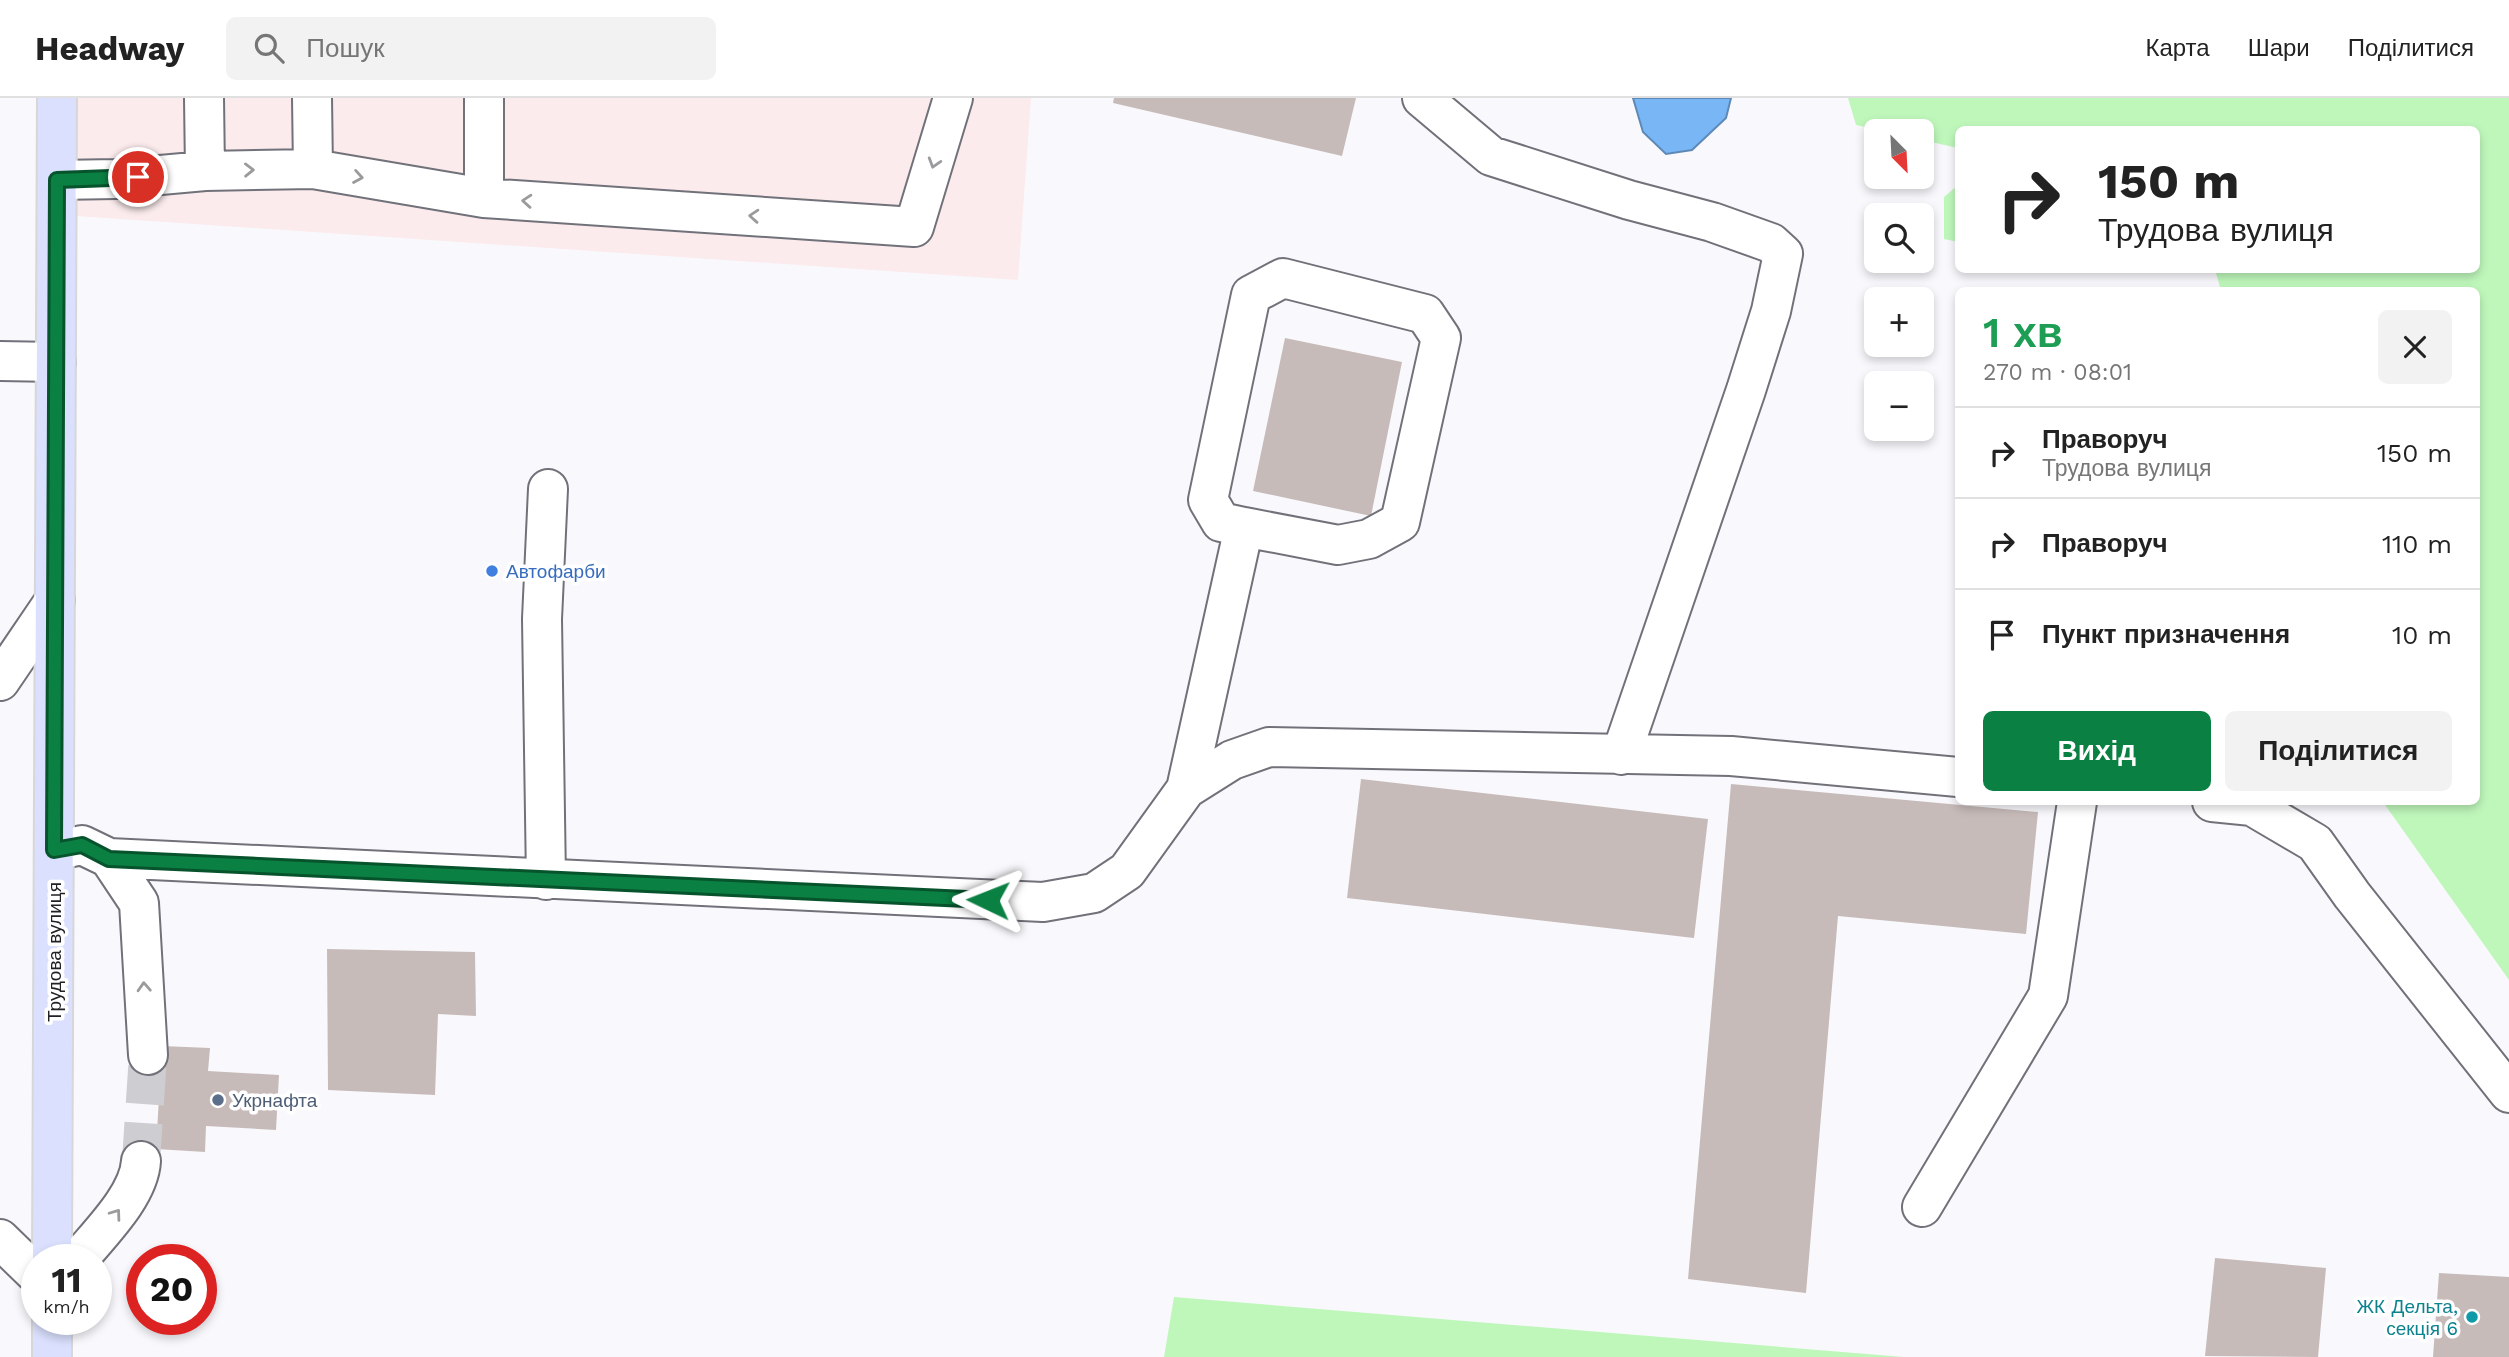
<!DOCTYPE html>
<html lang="uk">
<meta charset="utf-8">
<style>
:root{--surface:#fff;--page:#f2f2f2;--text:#222;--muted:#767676;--line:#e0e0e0;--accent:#0b8043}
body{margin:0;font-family:"Work Sans",sans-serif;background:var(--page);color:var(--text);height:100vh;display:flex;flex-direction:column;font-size:26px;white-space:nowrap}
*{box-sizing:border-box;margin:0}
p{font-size:23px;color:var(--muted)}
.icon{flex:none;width:38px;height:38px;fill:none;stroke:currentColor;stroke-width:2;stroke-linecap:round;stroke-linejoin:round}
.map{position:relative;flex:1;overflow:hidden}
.details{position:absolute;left:1955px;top:189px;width:525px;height:518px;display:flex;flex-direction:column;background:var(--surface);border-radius:10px;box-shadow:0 4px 10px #0003}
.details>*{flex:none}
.guide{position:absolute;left:1955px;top:28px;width:525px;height:147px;border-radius:10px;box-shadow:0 4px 10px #0003;background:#fff;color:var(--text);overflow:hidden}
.needle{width:46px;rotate:156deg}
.fabs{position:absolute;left:1864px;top:21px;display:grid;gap:14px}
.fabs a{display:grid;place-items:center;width:70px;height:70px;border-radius:10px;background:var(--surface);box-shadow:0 4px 10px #0003;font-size:35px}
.speed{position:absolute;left:21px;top:1146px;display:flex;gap:14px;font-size:35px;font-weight:700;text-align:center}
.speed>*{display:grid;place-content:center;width:91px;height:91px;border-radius:50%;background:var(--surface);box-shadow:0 4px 10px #0003;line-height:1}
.speed small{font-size:18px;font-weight:400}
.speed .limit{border:10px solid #d22;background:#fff;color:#111}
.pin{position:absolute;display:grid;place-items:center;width:60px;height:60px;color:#fff;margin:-30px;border:4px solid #fff;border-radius:50%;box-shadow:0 2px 7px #0007}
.me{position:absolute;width:77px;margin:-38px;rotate:272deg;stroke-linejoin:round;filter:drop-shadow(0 0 5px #0008)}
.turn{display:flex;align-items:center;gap:24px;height:147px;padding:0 28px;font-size:32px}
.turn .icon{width:91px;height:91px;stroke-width:2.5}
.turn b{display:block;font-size:49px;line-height:60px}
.round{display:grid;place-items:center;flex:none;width:74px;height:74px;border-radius:10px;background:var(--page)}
.overview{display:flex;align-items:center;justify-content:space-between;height:119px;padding:0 28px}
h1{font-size:42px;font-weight:600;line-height:52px;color:#1e9e55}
.primary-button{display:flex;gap:14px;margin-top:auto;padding:14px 28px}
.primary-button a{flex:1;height:80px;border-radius:10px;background:var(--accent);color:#fff;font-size:28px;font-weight:600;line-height:80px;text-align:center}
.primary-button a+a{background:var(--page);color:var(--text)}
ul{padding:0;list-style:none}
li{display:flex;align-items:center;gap:21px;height:91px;padding:0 28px;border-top:2px solid var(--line)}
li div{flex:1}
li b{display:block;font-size:26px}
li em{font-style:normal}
header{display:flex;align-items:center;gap:42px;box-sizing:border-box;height:98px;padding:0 35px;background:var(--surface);border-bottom:2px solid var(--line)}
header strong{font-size:33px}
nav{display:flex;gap:38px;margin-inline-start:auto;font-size:24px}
.search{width:490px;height:63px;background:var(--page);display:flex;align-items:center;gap:18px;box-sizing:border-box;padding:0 24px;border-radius:10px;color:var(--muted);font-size:26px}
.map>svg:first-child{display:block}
.commercial{fill:#fbebed}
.green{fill:#bff7bb}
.water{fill:#78b6f6;stroke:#5e89b7;stroke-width:2}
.building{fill:#c7bbb9}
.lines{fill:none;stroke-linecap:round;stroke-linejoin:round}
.minor-tunnel{stroke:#ceced2;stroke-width:38;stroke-dasharray:38 19;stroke-linecap:butt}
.minor-casing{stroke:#71717a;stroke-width:42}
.major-casing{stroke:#d7d7d8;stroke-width:42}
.minor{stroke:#fff;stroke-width:38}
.major{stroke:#dae0fd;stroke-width:38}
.oneway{stroke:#9b9b9d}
.route-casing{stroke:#07532c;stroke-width:18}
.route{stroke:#0b8043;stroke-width:12}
.shop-dot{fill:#3f7fe0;stroke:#fff;stroke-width:2.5}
.service-dot{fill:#5c6f8a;stroke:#fff;stroke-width:2.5}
.culture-dot{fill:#0f9aa8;stroke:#fff;stroke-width:2.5}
.labels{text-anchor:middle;stroke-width:7;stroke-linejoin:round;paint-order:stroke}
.shop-label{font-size:19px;fill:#366cbe;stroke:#fff;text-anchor:start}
.street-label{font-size:19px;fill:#212125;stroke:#fff}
.service-label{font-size:19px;fill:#4e5e75;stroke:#fff;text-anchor:start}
.culture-label{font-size:19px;fill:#0d838f;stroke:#fff;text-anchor:end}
</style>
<header>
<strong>Headway</strong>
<div class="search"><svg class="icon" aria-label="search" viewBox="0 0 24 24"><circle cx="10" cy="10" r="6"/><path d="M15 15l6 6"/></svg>Пошук</div>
<nav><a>Карта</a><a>Шари</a><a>Поділитися</a></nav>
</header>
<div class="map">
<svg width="2509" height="1259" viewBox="0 0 2509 1259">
<rect width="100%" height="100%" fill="#f9f9fd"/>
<!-- commercial -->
<path class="commercial" d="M77 0H1031L1018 182 76 118Z"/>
<!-- green -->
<path class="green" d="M1848 0H2509V882L2383 704H2476V192H2221L2215 172H2476V32H1958V50L1922 42V33H1884L1856 27Z
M1958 87V144L1944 141V99Z
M1174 1199 1904 1259H1164Z"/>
<!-- water -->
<path class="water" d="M1633 0H1731L1726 20 1692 52 1666 56 1643 34Z"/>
<!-- building -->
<path class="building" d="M1114 0H1356L1342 58 1113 5Z
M1285 240 1402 264 1371 418 1253 393Z
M1361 681 1708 721 1694 840 1347 800Z
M1731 686 2038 714 2026 836 1838 818 1806 1195 1688 1181Z
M327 851 475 854 476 918 438 916 435 997 328 992Z
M162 948 210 950 208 973 279 977 276 1032 206 1028 205 1054 156 1051Z
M2215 1160 2326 1170 2318 1259 2205 1258Z
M2439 1175 2509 1179V1259H2433Z"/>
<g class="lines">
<!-- minor-tunnel -->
<path class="minor-tunnel" d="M141 1063 148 957"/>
<!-- minor casing -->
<g class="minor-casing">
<path id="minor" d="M204 0 205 73 313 71
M312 0 313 71 484 100
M484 0V100L914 129 953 0
M1422 0 1491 58 1629 102 1712 124 1771 145 1783 156 1771 213 1746 292 1621 657
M57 82 116 81 205 73
M0 263 56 264
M0 583 55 502
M1186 691 1244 429 1221 424 1208 402 1251 197 1283 180 1425 216 1441 240 1400 424 1369 441 1338 447 1244 429
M2212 704 2252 708 2315 745 2352 797 2509 995
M54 753 82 747 109 760 139 805 148 957
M109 760 1043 804 1094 795 1127 773 1186 691 1232 662 1269 649 1731 658 1958 679
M546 782 542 521 548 391
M1922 1109 2048 898 2077 704
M0 1141 37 1177
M78 1162C99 1136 139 1098 141 1063"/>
</g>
<!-- major casing -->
<g class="major-casing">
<path id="major" d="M52 1162 57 0
M52 1259V1222"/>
</g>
<!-- minor -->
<use href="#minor" class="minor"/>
<!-- major -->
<use href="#major" class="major"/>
</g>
<!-- one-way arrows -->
<defs><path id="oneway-chevron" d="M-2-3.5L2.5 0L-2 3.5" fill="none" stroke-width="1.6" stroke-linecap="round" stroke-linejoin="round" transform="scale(1.75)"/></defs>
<g class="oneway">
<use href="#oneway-chevron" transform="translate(934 65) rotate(107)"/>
<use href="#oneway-chevron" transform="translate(249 72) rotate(-1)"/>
<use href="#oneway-chevron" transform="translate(358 79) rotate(10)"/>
<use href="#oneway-chevron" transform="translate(527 103) rotate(-176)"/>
<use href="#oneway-chevron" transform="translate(754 118) rotate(-176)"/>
<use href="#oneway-chevron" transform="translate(144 889) rotate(-93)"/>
<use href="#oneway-chevron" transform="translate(116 1116) rotate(-54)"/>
</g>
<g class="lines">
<!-- route casing -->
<g class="route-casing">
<path id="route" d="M138 79 57 82 54 752 82 747 109 761 988 802"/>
</g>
<!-- route -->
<use href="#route" class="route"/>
</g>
<!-- markers -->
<circle class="shop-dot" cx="492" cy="473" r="7"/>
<circle class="service-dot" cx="218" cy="1002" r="7"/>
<circle class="culture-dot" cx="2472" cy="1219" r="7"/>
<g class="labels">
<!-- shop labels -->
<g class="shop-label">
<text x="506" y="480">Автофарби</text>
</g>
<!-- street labels -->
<g class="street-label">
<text transform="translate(54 854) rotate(-90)" y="7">Трудова вулиця</text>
</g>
<!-- service labels -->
<g class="service-label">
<text x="232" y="1009">Укрнафта</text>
</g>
<!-- culture labels -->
<g class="culture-label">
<text x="2458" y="1215">ЖК Дельта,<tspan x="2458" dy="22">секція 6</tspan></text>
</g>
</g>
</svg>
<div class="fabs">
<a><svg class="needle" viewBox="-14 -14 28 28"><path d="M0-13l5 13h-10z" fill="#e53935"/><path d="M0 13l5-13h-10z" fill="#767676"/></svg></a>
<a><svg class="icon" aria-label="search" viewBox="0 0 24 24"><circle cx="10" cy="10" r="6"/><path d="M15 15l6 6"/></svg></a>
<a>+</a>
<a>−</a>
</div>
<div class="speed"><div>11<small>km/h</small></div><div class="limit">20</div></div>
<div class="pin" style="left:138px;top:79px;background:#d93025"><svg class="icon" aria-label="arrive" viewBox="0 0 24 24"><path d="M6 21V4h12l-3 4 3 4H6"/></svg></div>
<svg class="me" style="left:988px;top:802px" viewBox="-20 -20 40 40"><path d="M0-17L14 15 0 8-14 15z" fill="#0b8043" stroke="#fff" stroke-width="4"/></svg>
<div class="guide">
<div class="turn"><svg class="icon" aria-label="right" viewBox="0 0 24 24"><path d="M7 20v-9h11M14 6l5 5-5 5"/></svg><div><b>150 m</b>Трудова вулиця</div></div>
</div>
<section class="details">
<div class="overview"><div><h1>1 хв</h1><p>270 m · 08:01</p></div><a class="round"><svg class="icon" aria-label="close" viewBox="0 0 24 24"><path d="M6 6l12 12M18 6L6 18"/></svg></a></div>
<ul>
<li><svg class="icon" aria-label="right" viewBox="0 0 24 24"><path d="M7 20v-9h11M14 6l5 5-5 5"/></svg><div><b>Праворуч</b><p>Трудова вулиця</p></div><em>150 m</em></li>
<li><svg class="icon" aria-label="right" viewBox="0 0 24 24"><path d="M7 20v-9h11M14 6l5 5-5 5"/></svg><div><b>Праворуч</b></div><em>110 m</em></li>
<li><svg class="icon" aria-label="arrive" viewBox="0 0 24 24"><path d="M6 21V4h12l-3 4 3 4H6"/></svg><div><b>Пункт призначення</b></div><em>10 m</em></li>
</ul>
<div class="primary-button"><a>Вихід</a><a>Поділитися</a></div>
</section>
</div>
